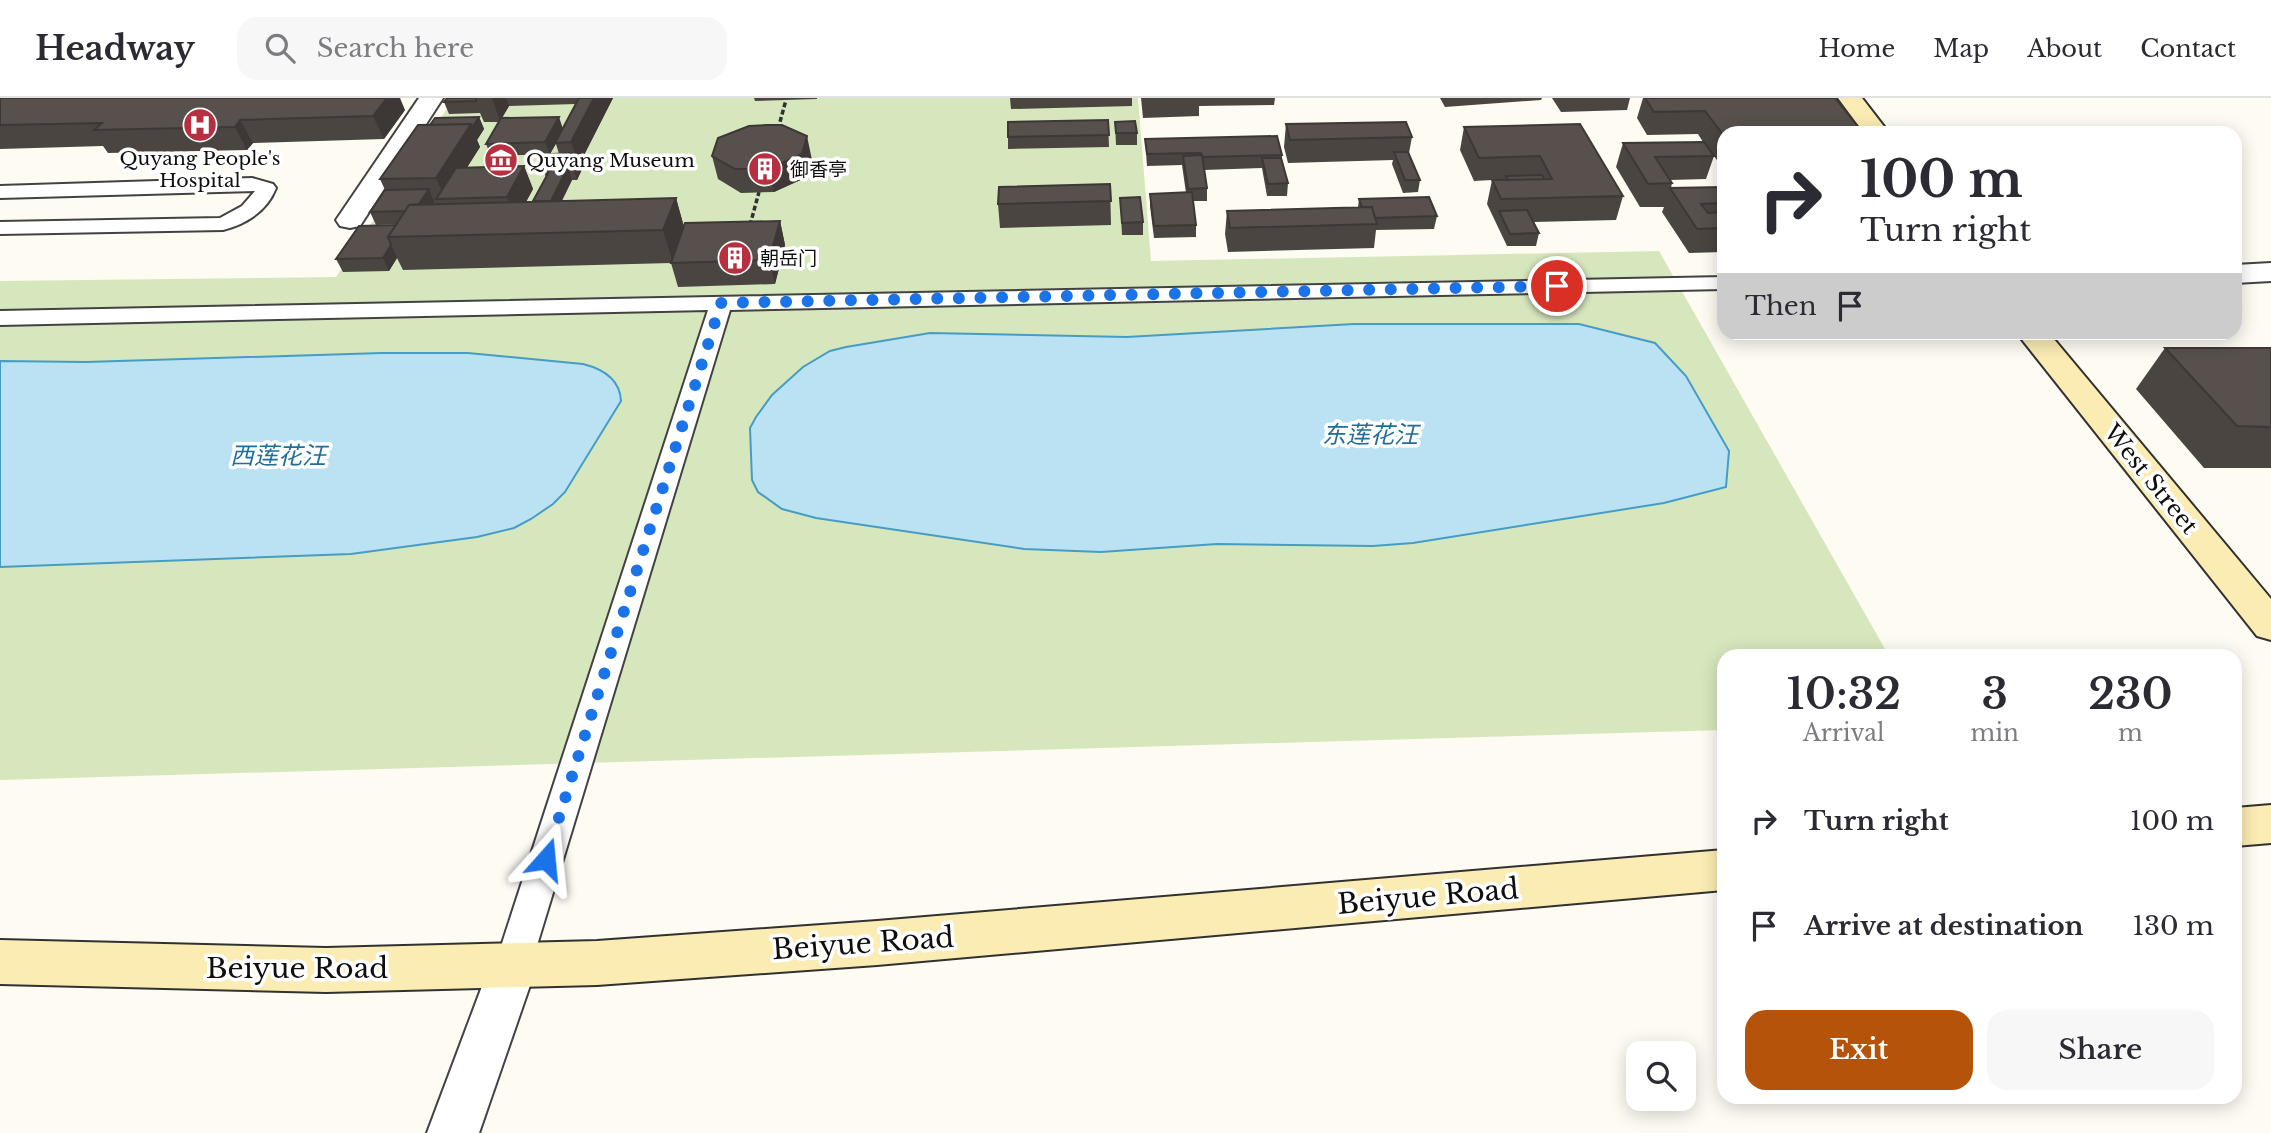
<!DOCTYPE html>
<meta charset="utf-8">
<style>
:root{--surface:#fff;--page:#f7f7f7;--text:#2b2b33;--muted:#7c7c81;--line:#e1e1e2;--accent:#b45309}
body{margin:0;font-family:"Libre Baskerville","Noto Sans SC",serif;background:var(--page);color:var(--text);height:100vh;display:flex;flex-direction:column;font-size:26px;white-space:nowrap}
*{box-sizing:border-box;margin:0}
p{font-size:23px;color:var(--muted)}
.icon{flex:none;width:38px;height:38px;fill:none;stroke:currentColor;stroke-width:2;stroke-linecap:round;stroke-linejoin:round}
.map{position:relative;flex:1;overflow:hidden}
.sheet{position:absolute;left:1717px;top:551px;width:525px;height:455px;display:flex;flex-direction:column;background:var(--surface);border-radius:21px;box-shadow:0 4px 18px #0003}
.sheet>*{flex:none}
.hud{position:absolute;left:1717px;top:28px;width:525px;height:214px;border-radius:21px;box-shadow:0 4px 18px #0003;background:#fff;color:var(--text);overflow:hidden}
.buttons{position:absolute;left:1626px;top:943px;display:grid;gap:14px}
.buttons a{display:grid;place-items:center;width:70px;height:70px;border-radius:14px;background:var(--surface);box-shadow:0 4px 18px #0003;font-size:35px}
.pin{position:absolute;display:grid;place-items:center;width:60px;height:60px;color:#fff;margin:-30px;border:4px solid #fff;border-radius:50%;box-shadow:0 2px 7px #0007}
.me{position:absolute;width:77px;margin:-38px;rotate:18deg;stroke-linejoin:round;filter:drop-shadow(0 0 5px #0008)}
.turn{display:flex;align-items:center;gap:24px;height:147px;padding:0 28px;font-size:32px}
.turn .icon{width:91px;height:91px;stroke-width:2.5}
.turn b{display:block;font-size:49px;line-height:60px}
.then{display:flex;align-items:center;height:66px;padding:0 28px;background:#0003;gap:14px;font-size:26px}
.eta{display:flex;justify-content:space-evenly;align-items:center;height:119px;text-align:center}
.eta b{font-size:42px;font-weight:600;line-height:49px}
.cta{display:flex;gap:14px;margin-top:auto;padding:14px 28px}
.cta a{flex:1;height:80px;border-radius:21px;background:var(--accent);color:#fff;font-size:28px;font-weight:600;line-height:80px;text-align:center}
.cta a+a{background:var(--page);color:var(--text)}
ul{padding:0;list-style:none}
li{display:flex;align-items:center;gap:21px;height:105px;padding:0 28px}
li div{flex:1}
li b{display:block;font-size:26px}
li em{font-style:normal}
header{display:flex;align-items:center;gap:42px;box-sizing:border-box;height:98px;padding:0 35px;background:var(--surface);border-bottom:2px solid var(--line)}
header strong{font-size:33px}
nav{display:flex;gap:38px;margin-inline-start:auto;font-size:24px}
.search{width:490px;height:63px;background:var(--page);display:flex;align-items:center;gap:18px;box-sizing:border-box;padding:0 24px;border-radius:21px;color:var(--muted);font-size:26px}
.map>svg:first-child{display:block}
.green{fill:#d6e7be}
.water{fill:#bae2f2;stroke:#469cc5;stroke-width:2}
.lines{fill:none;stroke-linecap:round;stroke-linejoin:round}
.lane-casing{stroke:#424242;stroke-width:4}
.street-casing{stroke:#424242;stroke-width:4}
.secondary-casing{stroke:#313131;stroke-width:4}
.path{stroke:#313131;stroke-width:3.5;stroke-dasharray:5 2.5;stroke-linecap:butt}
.lane{fill:#fff;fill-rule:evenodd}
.street{fill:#fff;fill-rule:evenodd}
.secondary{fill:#faecb2;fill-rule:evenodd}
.wall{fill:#4b4541;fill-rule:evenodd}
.shaded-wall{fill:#3d3835}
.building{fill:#57504c;stroke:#3d3835;stroke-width:2}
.route{stroke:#1a73e8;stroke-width:12;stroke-dasharray:0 21.6}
.labels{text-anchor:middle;stroke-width:7;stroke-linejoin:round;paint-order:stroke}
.far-poi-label{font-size:19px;fill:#0f0f0f;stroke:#fff;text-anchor:start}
.street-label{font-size:23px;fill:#0f0f0f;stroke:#fff}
.water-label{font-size:24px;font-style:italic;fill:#206e9a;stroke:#fff}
.near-street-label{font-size:28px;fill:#0f0f0f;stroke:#fff}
</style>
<header>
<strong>Headway</strong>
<div class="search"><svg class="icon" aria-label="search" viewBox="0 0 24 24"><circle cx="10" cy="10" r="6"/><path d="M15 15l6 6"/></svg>Search here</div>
<nav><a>Home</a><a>Map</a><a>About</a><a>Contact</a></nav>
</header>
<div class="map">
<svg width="2271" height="1035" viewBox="0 0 2271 1035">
<rect width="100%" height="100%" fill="#fefbf3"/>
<!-- green -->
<path class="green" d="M454 0H1138L1151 163 1659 153 1889 558H1724V632L0 682V183L336 179Z"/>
<!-- water -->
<path class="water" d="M1354 226H1579L1655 245 1686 278 1729 353 1726 389 1664 405 1413 445 1373 448 1217 446 1101 454 1024 451 816 420 782 411 758 394 752 382 750 330 756 319 772 297 803 269 830 253 846 249 930 235 1127 239Z
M382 255H468L583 266C603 271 620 281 621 303L565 394 553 406 531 421 514 430 477 439 351 456 0 469V263L86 264Z"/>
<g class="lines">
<!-- lane casing -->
<g class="lane-casing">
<path id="lane" d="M252 80 273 86 276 90C267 113 246 126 223 132L0 136V124L220 120 242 108 255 93 0 100V88Z
M1724 179V191L730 212 531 867 525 878 513 883 501 878 495 867 708 212 0 227V213Z"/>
</g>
<!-- street casing -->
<g class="street-casing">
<path id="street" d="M419 0H443L360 128 350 130 340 128 336 122Z
M2271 165V183L2235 185V167Z
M513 845 530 851 537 867 479 1035H427L496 851Z"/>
</g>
<!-- secondary casing -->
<g class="secondary-casing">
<path id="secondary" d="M1838 0H1862L1889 35H1864Z
M2016 234H2048L2271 501V542L2257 538Z
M2271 707V745L2235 748V710Z
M1724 752V792L877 867 597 887 326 894 0 886V842L326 850 597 843 877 823Z"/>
</g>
<!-- path -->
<path class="path" d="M778 31 786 2
M750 127 759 94"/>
<!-- lane -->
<use href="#lane" class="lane"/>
<!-- street -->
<use href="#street" class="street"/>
<!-- secondary -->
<use href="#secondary" class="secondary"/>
</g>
<!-- wall -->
<path class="wall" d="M0 0 405 12 384 41 253 45 247 52 108 55 103 48 0 51Z
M447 0H613L582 61 584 67 577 82H572L562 103 676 100 684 129 780 123 785 147 775 186 678 189 671 165 403 172 397 160 389 173 343 174 336 161 396 126 376 127 370 114 385 92 380 81 430 27 479 19 484 31 477 42 480 49 467 69 524 68 533 91 526 104 533 103 546 79 542 70 559 56 556 46 550 56 491 58 486 46 500 24H484L480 15 449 16 444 4ZM576 6 563 31 502 20 509 8Z
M754 0H817V1L755 3Z
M1010 0H1132V8L1011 11Z
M1141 0H1275L1274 7 1199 8V18L1143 20Z
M1440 0H1542L1541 2 1445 9Z
M1552 0H1630L1627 12 1561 14Z
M1643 0H1835L1724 35V65H1719L1714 58 1706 81 1670 82 1672 85 1671 90 1724 89V154L1689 155 1662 114 1664 109H1640L1616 69 1623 45 1703 44 1698 36 1647 37 1637 20Z
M1108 22 1109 49 1008 51V39Z
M1115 24 1137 35V47H1116Z
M1286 26 1412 39 1409 55 1420 82 1418 94 1403 95 1392 66 1393 62 1288 65 1284 49Z
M1580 26 1623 98 1616 122 1534 124 1539 135 1536 148H1507L1487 106 1492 82 1474 83 1460 52 1464 29Z
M1145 41 1282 57V61L1288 85 1287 98H1267L1262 70 1204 72 1207 90V103H1193L1196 127V139L1154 140 1150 108V96L1186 95 1182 67 1147 68Z
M712 58 812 62 807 79 774 94 741 95 718 81Z
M1110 86 1111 127 1000 130 998 106Z
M1120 100 1143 124V137H1122Z
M1359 101 1437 118 1434 131 1376 132 1374 150 1228 154 1225 136 1227 113 1358 109Z
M2165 250H2271V370H2204L2136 291Z"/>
<!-- shaded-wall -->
<path class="shaded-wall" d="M387 0H400L405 12 384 41 373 18Z
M492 0H506L509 8 500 23Z
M594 0H613L582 61 584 67 577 82 573 69 577 61 571 44Z
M479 19 484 31 477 42 480 49 448 100H445L436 80 471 26Z
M559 19 563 31 550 56 545 44Z
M240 22 253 45 247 52 235 29Z
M807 38 812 62 807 79 774 94 769 71Z
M524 68 533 91 516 122 507 99Z
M568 69 572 82 547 131 543 118Z
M429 91 434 104 421 125 415 113Z
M676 100 685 133 673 165 663 132Z
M780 123 785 147 775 186 769 162Z
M391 147 397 160 389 173 383 160Z"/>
<!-- building -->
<path class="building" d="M0 0H387L373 18 240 22 235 29 94 32 102 25 0 27Z
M447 0H476V3L444 4Z
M579 0H594L571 44 555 45Z
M1645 0H1835L1863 35H1724V38L1705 13 1654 14Z
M479 19 472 30 471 26 430 27 435 20Z
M559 19 545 44 486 46 501 20Z
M1108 22 1109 37 1008 39V24Z
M1135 23 1137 35H1116L1115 24Z
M1406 24 1412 39 1290 42 1286 26Z
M471 26 436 80 380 81 418 27Z
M1580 26 1623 98 1501 101 1492 82 1552 81 1540 58 1479 60 1464 29Z
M767 27H782L807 38 802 56 769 71H735L712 58 718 40 749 28Z
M1277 38 1282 57 1203 59 1201 55 1147 56 1145 41Z
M1704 44 1714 58 1655 59 1672 85 1648 86 1623 45Z
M1394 54H1408L1420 82H1405Z
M580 55 573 69H568L551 103H533L551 70H542L551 56Z
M1202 57 1207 90 1188 91 1183 58Z
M1262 60H1281L1288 85 1268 86Z
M524 68 507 99 436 101 456 70Z
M1542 77 1544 81 1508 82 1506 78Z
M1110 86 1111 103 998 106 999 89Z
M1724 89V105L1701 106 1708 115 1724 114V130L1697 131 1670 90Z
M429 91 419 106 409 107 405 113 370 114 385 92Z
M1192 94 1196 127 1154 128 1150 96Z
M1140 99 1143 124 1122 125 1120 100Z
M1429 99 1437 118 1375 120 1372 109H1362L1359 101Z
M676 100 663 132 388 139 409 107Z
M1372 109 1377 126 1230 130 1227 113Z
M1527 112 1539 135 1510 136 1499 113Z
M780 123 769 162 671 165 685 125Z
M396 127 388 139 391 147 383 160 336 161 359 128Z
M2165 250H2271V329L2237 328Z"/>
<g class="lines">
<!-- route -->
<path class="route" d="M546 761 721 205 1557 188"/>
</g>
<!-- icons -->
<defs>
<g id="hospital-disc" transform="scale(1.75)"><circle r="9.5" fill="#b73041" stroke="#fff"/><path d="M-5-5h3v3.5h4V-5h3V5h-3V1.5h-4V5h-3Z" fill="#fff"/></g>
<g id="museum-disc" transform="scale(1.75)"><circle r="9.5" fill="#b73041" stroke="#fff"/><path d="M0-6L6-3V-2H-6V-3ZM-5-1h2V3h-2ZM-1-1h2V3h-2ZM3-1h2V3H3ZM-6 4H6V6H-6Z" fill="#fff"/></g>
<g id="building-disc" transform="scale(1.75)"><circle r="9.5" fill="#b73041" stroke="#fff"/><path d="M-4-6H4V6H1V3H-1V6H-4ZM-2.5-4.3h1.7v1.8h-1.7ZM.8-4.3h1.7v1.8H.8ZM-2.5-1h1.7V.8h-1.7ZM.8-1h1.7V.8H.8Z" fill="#fff"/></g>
</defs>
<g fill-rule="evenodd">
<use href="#hospital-disc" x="200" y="27"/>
<use href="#museum-disc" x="501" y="62"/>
<use href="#building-disc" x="765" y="71"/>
<use href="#building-disc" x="735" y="160"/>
</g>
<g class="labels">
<!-- far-poi labels -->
<g class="far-poi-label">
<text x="200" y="67" text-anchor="middle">Quyang People's<tspan x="200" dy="22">Hospital</tspan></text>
<text x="526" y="69">Quyang Museum</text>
<text x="790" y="78">御香亭</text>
<text x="760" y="167">朝岳门</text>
</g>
<!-- street labels -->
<g class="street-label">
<text transform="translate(2151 381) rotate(51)" y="8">West Street</text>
</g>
<!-- water labels -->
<g class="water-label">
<text x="1370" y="345">东莲花汪</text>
<text x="278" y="366">西莲花汪</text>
</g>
<!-- near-street labels -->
<g class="near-street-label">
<text transform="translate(1428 798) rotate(-5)" y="10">Beiyue Road</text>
<text transform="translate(863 845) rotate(-4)" y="10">Beiyue Road</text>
<text x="297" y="880">Beiyue Road</text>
</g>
</g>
</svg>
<div class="buttons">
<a><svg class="icon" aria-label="search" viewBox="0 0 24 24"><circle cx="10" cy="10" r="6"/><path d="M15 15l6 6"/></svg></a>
</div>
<div class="pin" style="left:1557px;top:188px;background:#d93025"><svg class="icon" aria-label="arrive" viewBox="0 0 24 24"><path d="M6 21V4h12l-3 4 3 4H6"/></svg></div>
<svg class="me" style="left:546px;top:761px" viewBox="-20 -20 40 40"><path d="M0-17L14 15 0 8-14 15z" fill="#1a73e8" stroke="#fff" stroke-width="4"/></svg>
<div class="hud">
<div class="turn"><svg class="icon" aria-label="right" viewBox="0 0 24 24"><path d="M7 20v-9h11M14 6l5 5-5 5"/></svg><div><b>100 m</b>Turn right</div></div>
<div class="then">Then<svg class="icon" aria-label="arrive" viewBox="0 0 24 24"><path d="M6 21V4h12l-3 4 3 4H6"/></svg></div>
</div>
<section class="sheet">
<div class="eta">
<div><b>10:32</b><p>Arrival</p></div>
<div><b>3</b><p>min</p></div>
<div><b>230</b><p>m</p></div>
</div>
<ul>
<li><svg class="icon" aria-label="right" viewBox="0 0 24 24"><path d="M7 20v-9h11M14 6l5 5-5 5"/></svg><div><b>Turn right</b></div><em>100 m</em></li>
<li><svg class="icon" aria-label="arrive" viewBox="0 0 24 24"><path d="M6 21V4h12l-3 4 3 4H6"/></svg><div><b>Arrive at destination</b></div><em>130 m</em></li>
</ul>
<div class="cta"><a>Exit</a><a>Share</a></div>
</section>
</div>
